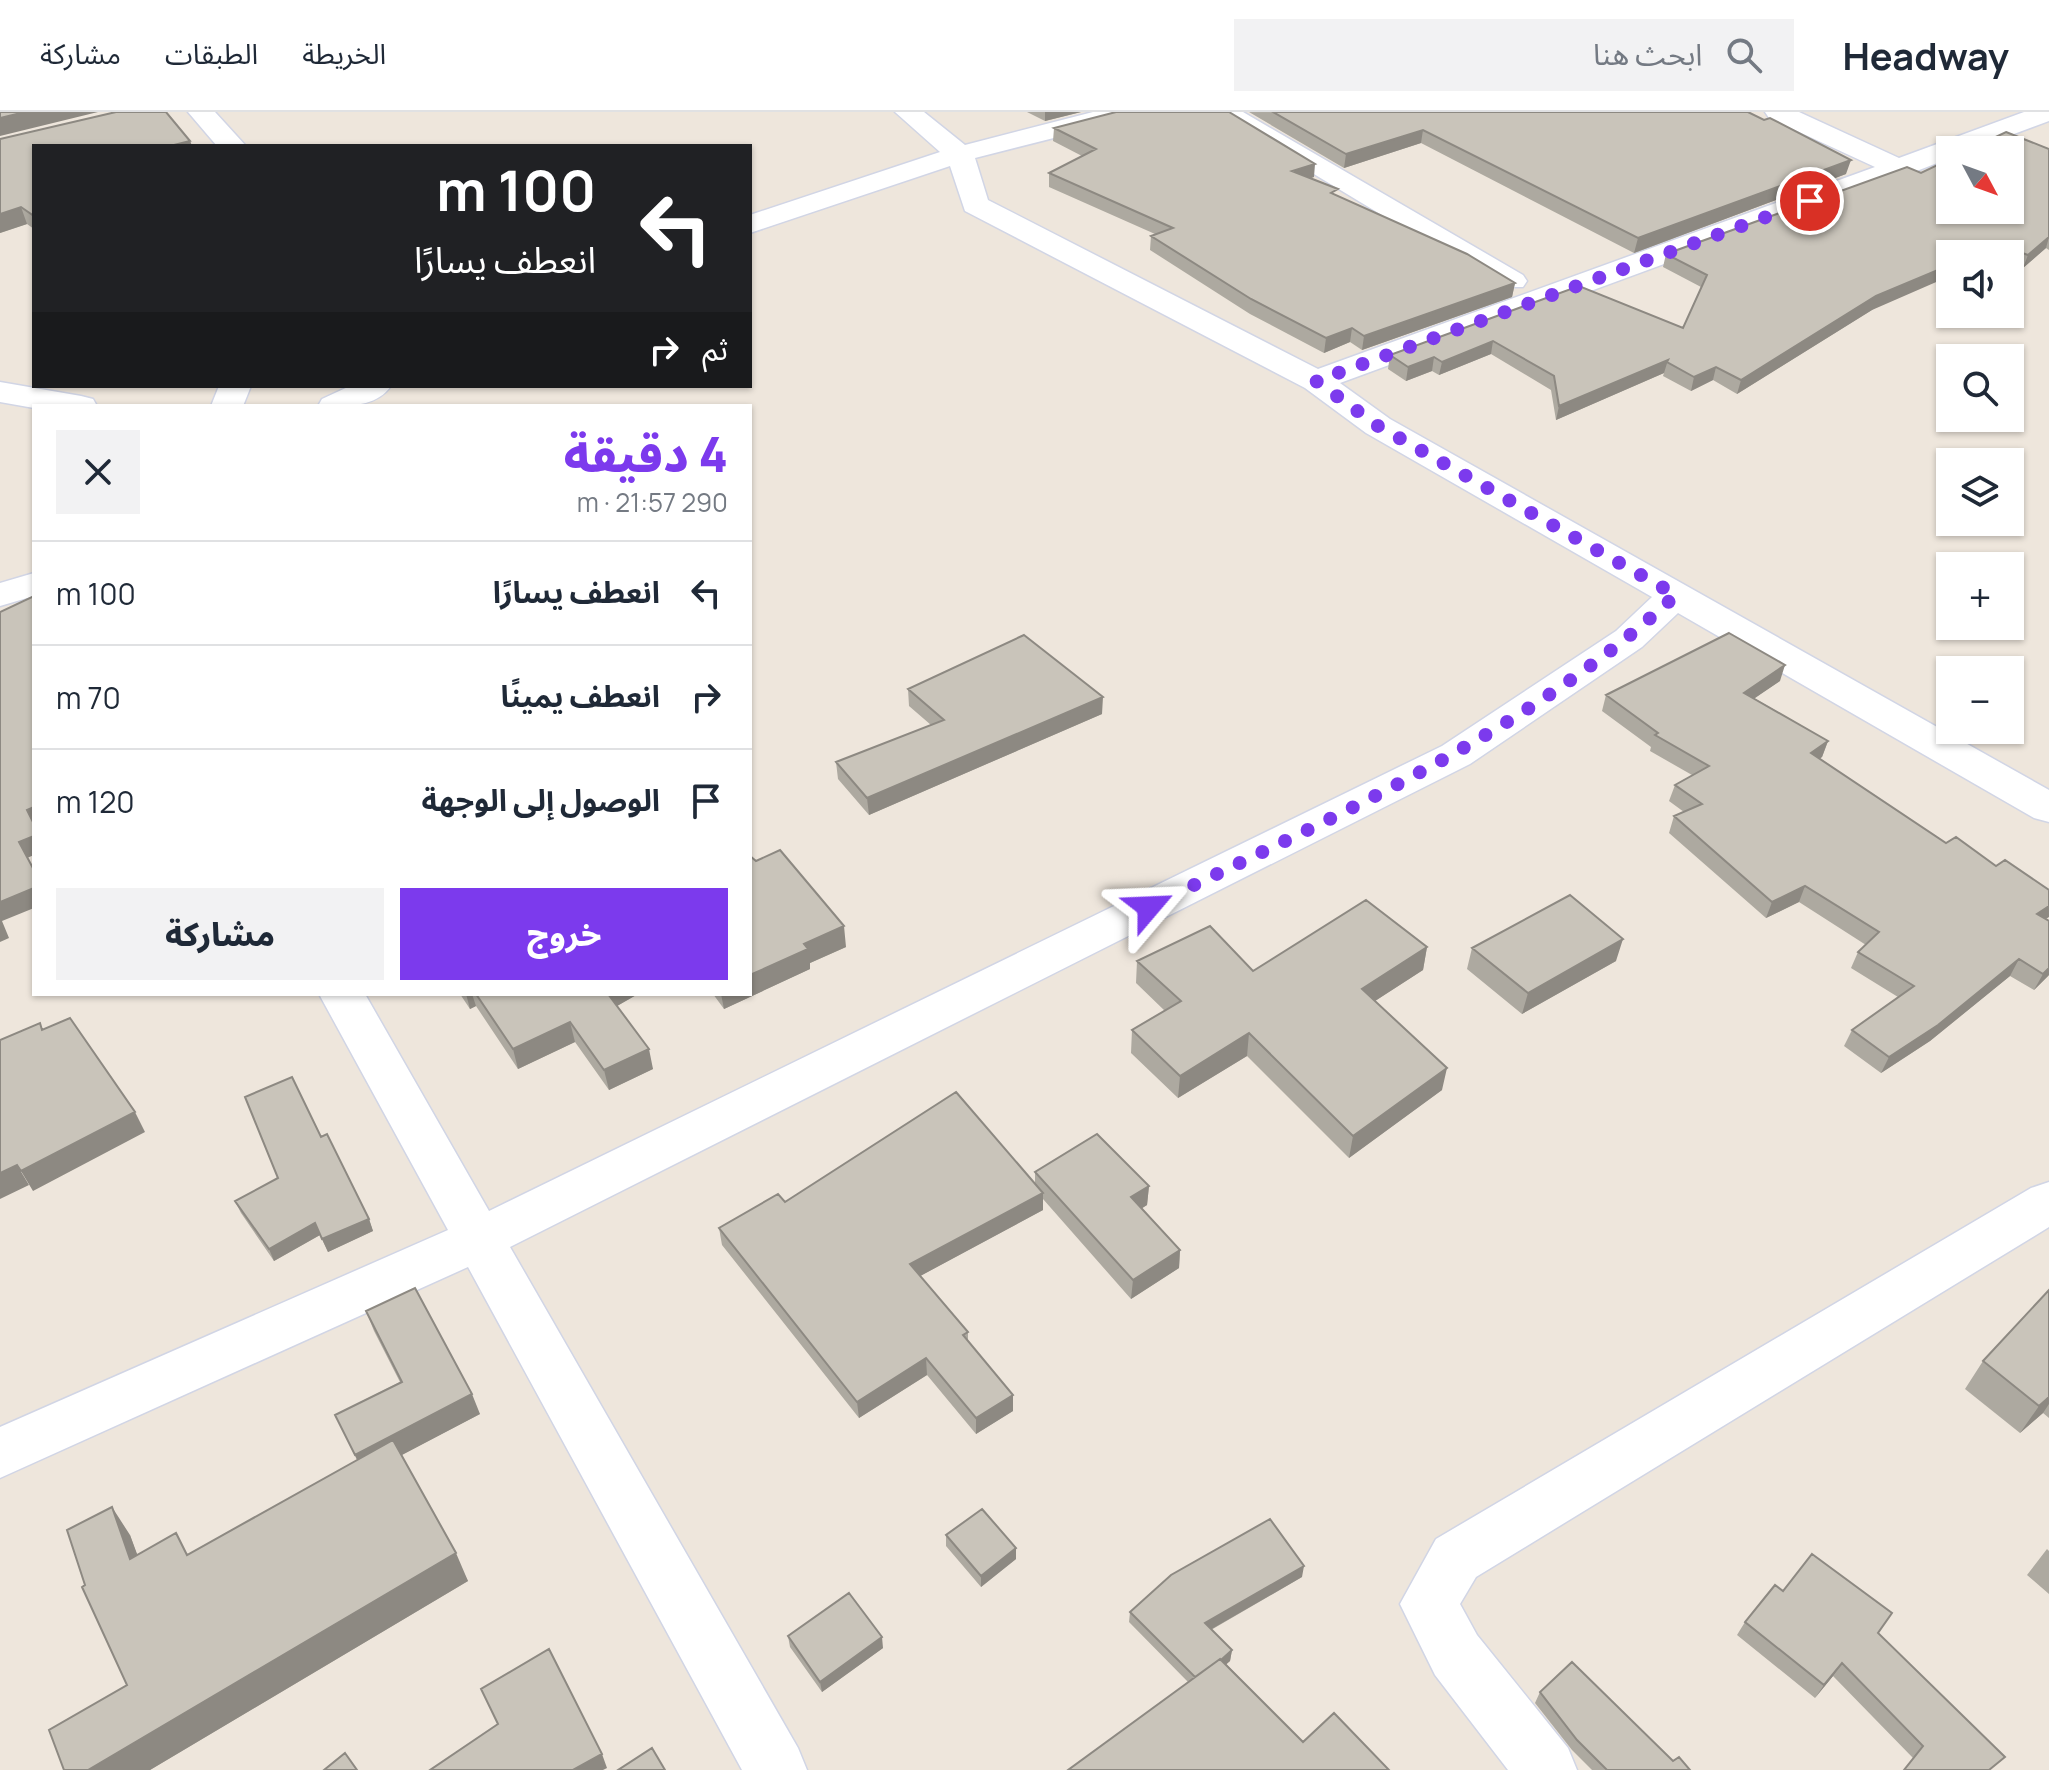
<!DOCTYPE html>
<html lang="ar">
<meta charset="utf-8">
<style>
:root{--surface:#fff;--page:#f2f2f3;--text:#1f2937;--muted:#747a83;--line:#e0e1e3;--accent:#7c3aed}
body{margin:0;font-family:Manrope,"Noto Sans Arabic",sans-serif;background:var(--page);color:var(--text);direction:rtl;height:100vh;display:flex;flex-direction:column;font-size:30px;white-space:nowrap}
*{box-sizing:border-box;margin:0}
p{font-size:26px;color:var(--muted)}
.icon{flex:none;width:44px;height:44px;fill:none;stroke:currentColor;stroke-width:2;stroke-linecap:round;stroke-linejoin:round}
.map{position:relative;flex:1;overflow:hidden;direction:ltr}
.drawer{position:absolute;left:32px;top:292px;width:720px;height:592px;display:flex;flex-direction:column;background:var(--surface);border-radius:0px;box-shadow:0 2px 6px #0004;direction:rtl}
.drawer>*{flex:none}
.banner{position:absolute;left:32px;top:32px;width:720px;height:244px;border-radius:0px;box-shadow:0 2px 6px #0004;direction:rtl;background:#202124;color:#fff;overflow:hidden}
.needle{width:52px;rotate:131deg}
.tools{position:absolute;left:1936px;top:24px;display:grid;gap:16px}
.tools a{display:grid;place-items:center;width:88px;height:88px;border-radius:0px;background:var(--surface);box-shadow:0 2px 6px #0004;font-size:40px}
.pin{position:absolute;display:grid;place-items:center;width:68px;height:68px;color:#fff;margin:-34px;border:4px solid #fff;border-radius:50%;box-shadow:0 2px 8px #0007}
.me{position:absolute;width:88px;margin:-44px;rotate:64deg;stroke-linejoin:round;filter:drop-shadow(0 0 6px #0008)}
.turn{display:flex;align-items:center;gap:28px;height:168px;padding:0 24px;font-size:36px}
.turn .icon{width:104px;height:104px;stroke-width:2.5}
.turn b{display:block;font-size:56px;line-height:68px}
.then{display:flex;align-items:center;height:76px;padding:0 24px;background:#0003;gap:16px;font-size:30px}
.round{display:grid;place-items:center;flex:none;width:84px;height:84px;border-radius:0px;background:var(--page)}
.overview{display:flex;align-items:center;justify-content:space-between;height:136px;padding:0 24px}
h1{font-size:48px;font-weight:800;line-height:60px;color:var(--accent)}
.action{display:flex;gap:16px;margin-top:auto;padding:16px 24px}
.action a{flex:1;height:92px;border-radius:0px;background:var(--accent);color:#fff;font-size:32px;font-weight:800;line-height:92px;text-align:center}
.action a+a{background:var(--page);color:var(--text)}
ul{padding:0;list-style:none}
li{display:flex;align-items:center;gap:24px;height:104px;padding:0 24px;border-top:2px solid var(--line)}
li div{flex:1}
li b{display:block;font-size:30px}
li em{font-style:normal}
header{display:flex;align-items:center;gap:48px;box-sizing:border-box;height:112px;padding:0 40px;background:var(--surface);border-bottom:2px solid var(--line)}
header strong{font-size:38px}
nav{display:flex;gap:44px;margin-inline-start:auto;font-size:28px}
.search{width:560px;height:72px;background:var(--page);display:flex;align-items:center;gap:20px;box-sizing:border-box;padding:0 28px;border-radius:0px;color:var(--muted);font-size:30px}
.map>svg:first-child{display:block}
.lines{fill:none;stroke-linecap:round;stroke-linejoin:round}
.minor-casing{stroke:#d1d5e5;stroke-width:3}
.minor{fill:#fff;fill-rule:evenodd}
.wall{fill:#ada9a0}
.shaded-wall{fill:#8d8982}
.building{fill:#c9c4ba;stroke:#8d8982;stroke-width:2}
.route{stroke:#7c3aed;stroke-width:14;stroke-dasharray:0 25.2}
</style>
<header>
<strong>Headway</strong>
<div class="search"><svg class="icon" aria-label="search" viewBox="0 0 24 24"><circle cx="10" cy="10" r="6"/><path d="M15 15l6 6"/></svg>ابحث هنا</div>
<nav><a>الخريطة</a><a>الطبقات</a><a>مشاركة</a></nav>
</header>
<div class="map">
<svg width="2049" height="1658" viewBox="0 0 2049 1658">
<rect width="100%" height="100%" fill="#eee6dc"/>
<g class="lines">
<!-- minor casing -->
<g class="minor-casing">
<path id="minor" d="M188 0H215L246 34H217Z
M895 0H924L965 33 1093 0H1137L1133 6 975 46 988 88 1318 257 1875 55 1769 6 1765 0H1799L1899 46 2024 0H2049V9L1971 38H1950V46L1909 62 1340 271 1390 307 2049 678V710L2034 706 1678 501 1642 535 1470 652 510 1135 798 1636 807 1658H742L468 1155 0 1366V1315L448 1118 319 882H365L489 1099 1442 634 1616 519 1652 485 1366 321 1305 276 965 99 950 54 750 121V103L940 40Z
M1211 0H1243L1523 163 1527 169 1523 175H1501Z
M0 270 81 284 93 287 97 294 34 296 0 290Z
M219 274H251L243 294H211Z
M350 274H391C375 297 343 294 318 294L322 287Z
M34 461V484L0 494V471Z
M2049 1070V1115L1476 1465 1460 1492 1477 1523 1568 1636 1577 1658H1508L1435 1563 1400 1492 1436 1427 2031 1076Z"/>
</g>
<!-- minor -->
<use href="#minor" class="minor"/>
</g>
<!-- wall -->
<path class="wall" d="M1027 0H1081L1045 9Z
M1249 0H1748L1846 62 1634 141 1421 31 1344 56Z
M1054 16 1314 65 1311 66 1337 84 1515 171 1512 185 1362 238 1350 230 1324 241 1250 202 1150 138 1151 124 1155 122 1049 75V61L1082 44 1053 29Z
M0 27 190 29 192 34H34V117L27 112 0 121Z
M2049 37V138L2046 136 2023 156 2010 151V142H1950L1872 198 1737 282 1713 268 1691 279 1663 264 1664 261 1556 308 1551 278 1491 242 1439 263 1432 259 1406 269 1388 257 1390 243 1579 174 1683 216 1701 175 1663 155 1666 142 1921 61Z
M1780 569 1754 586 1828 629 1822 645 1820 646 2045 807 2049 863 2034 878 2010 864 1930 929 1881 961 1844 934 1852 918 1898 885 1851 856 1858 840 1866 833 1799 790 1766 806 1669 721 1674 704 1684 700 1669 689 1675 673 1692 663 1650 639 1651 635 1602 599 1606 583Z
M908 577 1102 602 869 703 838 667 836 650 931 613 909 594Z
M750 744 846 835 810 851V857L724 897 713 882H750Z
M1427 835 1423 858 1375 889 1442 978 1349 1046 1247 944 1178 986 1131 941 1132 918 1165 899 1136 871 1137 849 1253 859Z
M1472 836 1616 849 1522 902 1467 857Z
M460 882H638L617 894 653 957 609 978 575 930 518 957 476 894 470 897Z
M321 1025 369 1107 373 1119 328 1140 320 1123 274 1149 241 1101 235 1089 278 1066Z
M1035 1060 1149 1074 1147 1093 1142 1096 1180 1138 1179 1156 1131 1187 1043 1087V1098L920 1164 968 1220V1229L1013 1283V1299L976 1322 927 1263 859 1306 722 1133 719 1116 1035 1072Z
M2049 1178V1306L2043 1301 2020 1321 1965 1277 1983 1249Z
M366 1199 480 1302 401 1343 468 1469 150 1658H64L127 1573 85 1473 130 1423 137 1443 189 1442 357 1348 335 1303 400 1270 374 1219Z
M946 1423 1016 1447 981 1475 946 1434Z
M2047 1437 2049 1439V1482L2027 1463Z
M1302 1465 1211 1518 1232 1538 1230 1549 1226 1552 1303 1630 1389 1658H1068L1188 1570 1129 1510 1130 1500Z
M1783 1479 1878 1521 2005 1645 1913 1646 1833 1564 1815 1586 1737 1523 1745 1510Z
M788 1524 883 1536 822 1580 790 1535Z
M1540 1580 1673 1649 1690 1658H1592L1572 1638 1535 1591Z"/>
<!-- shaded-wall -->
<path class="shaded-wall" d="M25 0H98L0 24V6Z
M1045 0H1081L1045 9Z
M1423 18 1421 31 1344 56 1346 42Z
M190 29 192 34H170Z
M1851 48 1846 62 1634 141 1638 126Z
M1315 52 1314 65 1290 73 1292 59Z
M21 95 27 112 0 121V102Z
M2049 125 2046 136 2023 156 2028 143Z
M1997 132 1994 142H1975Z
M1950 153V164L1872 198 1737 282 1741 268 1876 184Z
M1515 171 1512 185 1362 238 1364 224Z
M1352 216 1350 230 1324 241 1326 226Z
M1493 229 1491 242 1439 263 1442 250Z
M1434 245 1432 259 1406 269 1408 255Z
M1668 248 1664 261 1556 308 1559 294Z
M1716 255 1713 268 1691 279 1694 265Z
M1785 553 1780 569 1739 597 1744 581Z
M1103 585 1102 602 869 703 867 686Z
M1828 629 1822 645 1805 657 1811 641Z
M34 695V713L27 698Z
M34 724V743L27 746 19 730Z
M1805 774 1799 790 1766 806 1772 790Z
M34 776V796L2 809 9 826 0 830V790Z
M2049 794V805L2028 819 2037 802Z
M844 814 846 835 810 851V857L724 897 721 882H750V863L804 832Z
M1623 827 1616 849 1522 902 1528 881Z
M1427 835 1423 858 1358 900 1362 877Z
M2019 847 2010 864 1930 929 1881 961 1889 945Z
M2049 856V863L2034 878 2043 862Z
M466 882H472L476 894 470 897Z
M606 882H638L610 898Z
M570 910 575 930 518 957 513 937Z
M1249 921 1247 944 1178 986 1180 964Z
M649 937 653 957 609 978 604 958Z
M1447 956 1442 978 1349 1046 1353 1024Z
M135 1000 145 1020 33 1079 21 1059Z
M17 1053 29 1073 0 1087V1061Z
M1149 1074 1147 1093 1130 1104 1131 1085Z
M1043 1081V1098L911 1169 910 1152Z
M369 1107 373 1119 328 1140 322 1127Z
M315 1111 320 1123 274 1149 269 1137Z
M1180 1138 1179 1156 1131 1187 1133 1168Z
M926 1246 927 1263 859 1306 857 1290Z
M472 1282 480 1302 364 1363 355 1343Z
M1013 1283V1299L976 1322V1306Z
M2049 1285V1292L2043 1301 2020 1321 2039 1294Z
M112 1395 130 1423 149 1474 130 1447Z
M1016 1436V1447L981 1475V1464Z
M456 1441 468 1469 150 1658H88Z
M1304 1454 1302 1465 1203 1522 1205 1511Z
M882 1525 883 1536 822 1580 820 1570Z
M1232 1538 1230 1549 1197 1579 1198 1568Z
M1842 1551 1833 1564 1815 1586 1824 1573Z
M602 1642 607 1656 603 1658H573Z"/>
<!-- building -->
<path class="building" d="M0 0H25L0 6Z
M116 0H166L190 29 170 34H34V104L21 95 0 102V27Z
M1116 0H1229L1315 52 1292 59 1338 77 1331 81 1467 142 1515 171 1364 224 1352 216 1326 226 1251 187 1151 124 1173 116 1049 61 1096 37 1054 16Z
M1273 0H1748L1764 8 1770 6 1851 48 1638 126 1423 18 1346 42Z
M2006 20 2049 37V125L2028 143 1997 132 1975 142H1950V153L1876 184 1741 268 1716 255 1694 265 1667 250 1668 248 1559 294 1554 264 1493 229 1442 250 1434 245 1408 255 1390 243 1579 174 1683 216 1707 163 1666 142 1907 55 1921 61 1950 47V98H2010V38H1968Z
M34 484V695L27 698 34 712V724L19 730 34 758V776L0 790V500Z
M1729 521 1785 553 1744 581 1828 629 1811 641 1946 731 1956 725 1996 754 2005 748 2049 778V794L2037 802 2049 809V856L2043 862 2019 847 1938 913 1889 945 1852 918 1914 874 1858 840 1879 820 1805 774 1772 790 1674 704 1702 692 1675 673 1709 654 1655 623 1658 621 1606 583Z
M1024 523 1103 585 867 686 836 650 944 608 908 577Z
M780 738 844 814 804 832 808 837 750 863V744L756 749Z
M1570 783 1623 827 1528 881 1472 836Z
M1366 788 1427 835 1362 877 1447 956 1353 1024 1249 921 1180 964 1132 918 1181 889 1137 849 1210 814 1253 859Z
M476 882H608L649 937 604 958 570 910 513 937Z
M70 906 135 1000 21 1059 17 1053 0 1061V928L40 911 42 918Z
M292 965 321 1025 327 1022 369 1107 322 1127 315 1111 269 1137 235 1089 278 1066 245 985Z
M956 980 1043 1081 910 1152 968 1220 963 1223 1013 1283 976 1306 926 1246 857 1290 719 1116 778 1082 785 1090Z
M1097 1022 1149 1074 1131 1085 1180 1138 1133 1168 1035 1060Z
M415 1176 472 1282 355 1343 335 1303 402 1270 366 1199Z
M2049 1178V1285L2039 1294 1983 1249Z
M393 1328 456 1441 88 1658H64L49 1618 127 1573 82 1475 85 1473 67 1418 112 1395 130 1447 176 1421 187 1443Z
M982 1397 1016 1436 981 1464 946 1423Z
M1270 1407 1304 1454 1205 1511 1232 1538 1221 1548 1220 1547 1195 1565 1130 1500 1171 1463Z
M1812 1442 1892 1501 1878 1521 2005 1645 1989 1658H1904L1923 1634 1842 1551 1824 1573 1745 1510 1775 1473 1783 1479Z
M849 1481 882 1525 820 1570 788 1524Z
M549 1537 602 1642 573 1658H430L498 1612 481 1577Z
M1220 1547 1303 1630 1334 1601 1389 1658H1068Z
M1572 1550 1673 1649 1679 1645 1690 1658H1607L1577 1628 1540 1580Z
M652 1636 665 1658H618Z
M345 1641 357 1658H324Z"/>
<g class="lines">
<!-- route -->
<path class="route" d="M1149 795C1331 705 1526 623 1676 483L1378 314 1316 269 1810 89"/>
</g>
</svg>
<div class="tools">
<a><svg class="needle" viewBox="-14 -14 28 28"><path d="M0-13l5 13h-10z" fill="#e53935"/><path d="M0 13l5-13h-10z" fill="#747a83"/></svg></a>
<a><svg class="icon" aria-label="sound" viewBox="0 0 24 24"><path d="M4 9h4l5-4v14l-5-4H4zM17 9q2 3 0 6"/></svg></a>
<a><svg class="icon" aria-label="search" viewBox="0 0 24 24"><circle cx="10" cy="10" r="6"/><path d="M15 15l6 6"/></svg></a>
<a><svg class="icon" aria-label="layers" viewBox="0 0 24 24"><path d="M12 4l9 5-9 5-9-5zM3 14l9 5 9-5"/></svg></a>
<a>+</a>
<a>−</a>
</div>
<div class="pin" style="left:1810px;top:89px;background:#d93025"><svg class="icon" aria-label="arrive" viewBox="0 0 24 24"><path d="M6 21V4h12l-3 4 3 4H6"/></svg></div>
<svg class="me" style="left:1149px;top:795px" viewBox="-20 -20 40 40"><path d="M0-17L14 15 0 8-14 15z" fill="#7c3aed" stroke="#fff" stroke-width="4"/></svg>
<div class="banner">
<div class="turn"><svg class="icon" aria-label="left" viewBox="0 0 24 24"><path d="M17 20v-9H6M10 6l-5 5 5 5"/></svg><div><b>100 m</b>انعطف يسارًا</div></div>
<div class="then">ثم<svg class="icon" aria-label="right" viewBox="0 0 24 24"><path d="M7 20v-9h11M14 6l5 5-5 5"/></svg></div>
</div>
<section class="drawer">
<div class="overview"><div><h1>4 دقيقة</h1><p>290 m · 21:57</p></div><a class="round"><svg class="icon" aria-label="close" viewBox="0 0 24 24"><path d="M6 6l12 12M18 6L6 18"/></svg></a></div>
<ul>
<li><svg class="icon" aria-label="left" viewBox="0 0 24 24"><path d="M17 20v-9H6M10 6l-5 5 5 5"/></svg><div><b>انعطف يسارًا</b></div><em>100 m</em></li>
<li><svg class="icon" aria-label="right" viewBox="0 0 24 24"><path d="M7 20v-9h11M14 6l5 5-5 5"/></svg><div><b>انعطف يمينًا</b></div><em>70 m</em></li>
<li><svg class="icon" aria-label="arrive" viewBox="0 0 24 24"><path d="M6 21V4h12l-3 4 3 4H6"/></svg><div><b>الوصول إلى الوجهة</b></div><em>120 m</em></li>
</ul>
<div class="action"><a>خروج</a><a>مشاركة</a></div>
</section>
</div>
